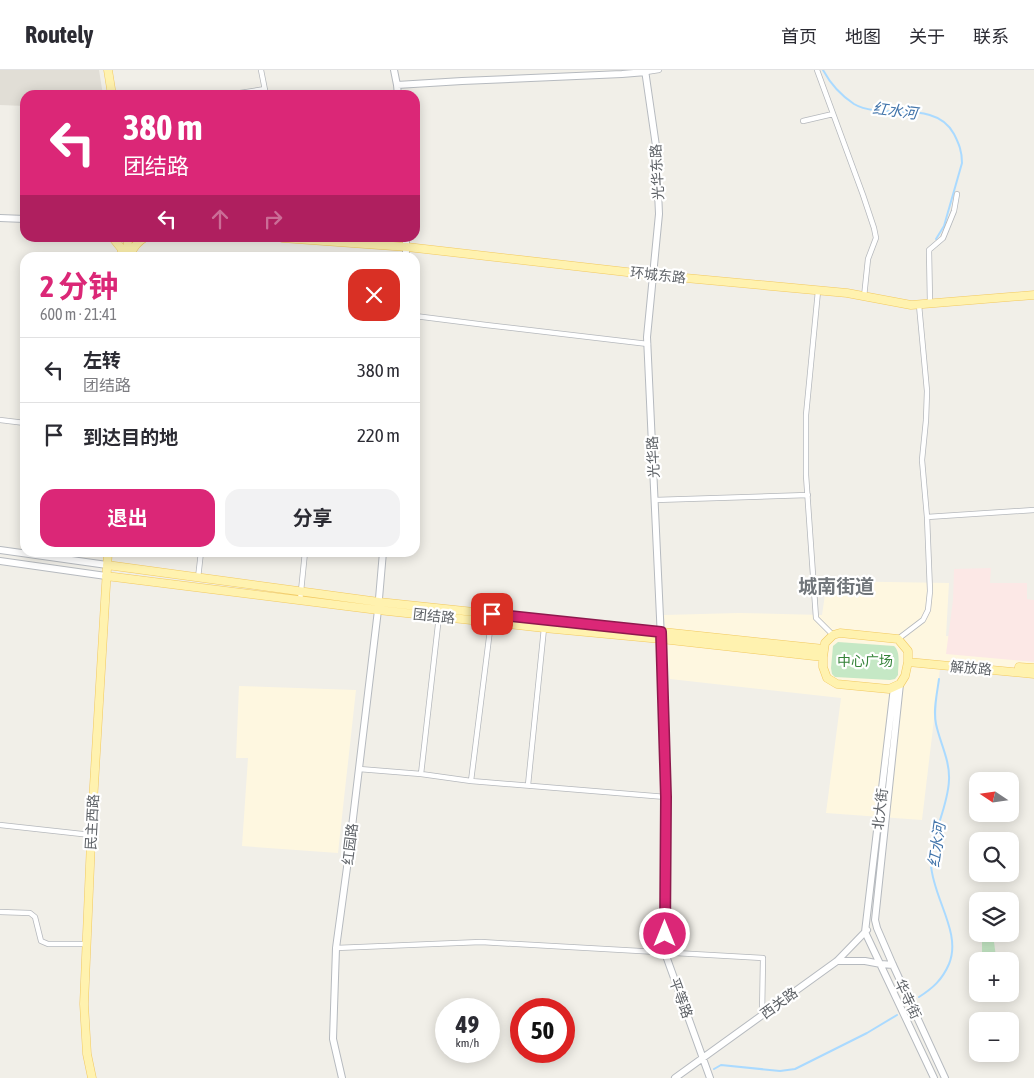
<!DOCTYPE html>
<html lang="zh">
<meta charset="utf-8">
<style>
:root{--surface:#fff;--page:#f2f2f3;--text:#2b2b33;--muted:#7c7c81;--line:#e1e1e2;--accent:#db2777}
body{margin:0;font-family:"Asap Condensed","Noto Sans SC",sans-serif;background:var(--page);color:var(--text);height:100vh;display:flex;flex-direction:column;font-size:19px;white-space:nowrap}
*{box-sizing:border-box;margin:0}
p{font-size:16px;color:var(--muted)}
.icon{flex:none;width:28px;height:28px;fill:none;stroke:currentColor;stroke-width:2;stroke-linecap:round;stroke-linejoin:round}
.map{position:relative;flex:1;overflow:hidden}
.drawer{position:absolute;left:20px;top:182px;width:400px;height:305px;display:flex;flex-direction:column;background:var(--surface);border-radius:15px;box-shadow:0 2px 12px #0003}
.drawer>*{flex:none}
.hud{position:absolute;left:20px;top:20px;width:400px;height:152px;border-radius:15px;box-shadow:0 2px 12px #0003;background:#db2777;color:#fff;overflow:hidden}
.needle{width:32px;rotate:283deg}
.fabs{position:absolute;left:969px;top:702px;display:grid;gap:10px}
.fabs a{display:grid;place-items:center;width:50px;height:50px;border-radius:10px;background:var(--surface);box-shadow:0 2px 12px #0003;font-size:25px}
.speed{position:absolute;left:435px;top:928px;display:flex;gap:10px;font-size:25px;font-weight:700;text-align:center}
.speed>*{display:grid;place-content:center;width:65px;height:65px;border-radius:50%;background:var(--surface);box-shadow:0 2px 12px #0003;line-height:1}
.speed small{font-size:12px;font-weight:400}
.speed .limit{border:8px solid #d22;background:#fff;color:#111}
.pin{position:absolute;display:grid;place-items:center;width:42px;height:42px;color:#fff;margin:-21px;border-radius:10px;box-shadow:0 2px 8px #0006}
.me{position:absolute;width:55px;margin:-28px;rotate:0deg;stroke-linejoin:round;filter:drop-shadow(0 0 4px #0008)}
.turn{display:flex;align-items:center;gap:18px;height:105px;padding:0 20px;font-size:22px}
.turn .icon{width:65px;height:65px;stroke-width:2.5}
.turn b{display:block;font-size:35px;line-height:42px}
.lanes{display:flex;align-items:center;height:48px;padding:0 20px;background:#0003;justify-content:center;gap:25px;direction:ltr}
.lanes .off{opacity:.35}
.round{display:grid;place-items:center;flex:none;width:52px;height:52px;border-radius:15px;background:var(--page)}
.overview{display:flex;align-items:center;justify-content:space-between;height:85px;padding:0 20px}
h1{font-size:30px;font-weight:700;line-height:38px;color:var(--accent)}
.button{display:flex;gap:10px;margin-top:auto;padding:10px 20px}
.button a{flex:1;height:58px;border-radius:15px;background:var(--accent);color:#fff;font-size:20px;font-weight:700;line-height:58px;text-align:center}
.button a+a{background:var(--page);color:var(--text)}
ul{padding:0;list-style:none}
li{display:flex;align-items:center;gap:15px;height:65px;padding:0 20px;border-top:1px solid var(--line)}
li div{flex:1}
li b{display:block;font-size:19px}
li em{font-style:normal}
header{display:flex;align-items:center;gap:30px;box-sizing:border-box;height:70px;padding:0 25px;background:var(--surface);border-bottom:1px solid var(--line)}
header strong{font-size:24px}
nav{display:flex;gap:28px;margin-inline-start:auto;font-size:18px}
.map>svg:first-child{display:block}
.commercial{fill:#fef7e0}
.education{fill:#e1ded6}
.medical{fill:#fce8e6}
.green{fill:#c5e8c5}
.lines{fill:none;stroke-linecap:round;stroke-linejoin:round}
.stream{stroke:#aadaff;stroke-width:2}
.street-casing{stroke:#b5b8bc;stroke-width:6}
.secondary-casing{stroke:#b6babf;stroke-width:8}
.primary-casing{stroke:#f2c960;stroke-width:9}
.street{stroke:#fff;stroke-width:4.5}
.secondary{stroke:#fff;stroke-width:6}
.primary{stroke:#fff2af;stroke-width:8}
.route-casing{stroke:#8e194d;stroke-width:12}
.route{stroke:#db2777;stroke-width:9}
.labels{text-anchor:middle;stroke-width:4.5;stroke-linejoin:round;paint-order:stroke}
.street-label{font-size:14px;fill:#5f6368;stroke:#fff}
.park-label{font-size:14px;fill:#348238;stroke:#fff}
.water-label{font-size:15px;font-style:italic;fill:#4174aa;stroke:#fff}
.district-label{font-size:19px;font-weight:bold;fill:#70757a;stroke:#fff}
</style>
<header>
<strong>Routely</strong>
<nav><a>首页</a><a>地图</a><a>关于</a><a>联系</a></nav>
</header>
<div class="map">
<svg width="1034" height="1008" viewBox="0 0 1034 1008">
<rect width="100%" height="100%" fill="#f1efe8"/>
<!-- commercial -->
<path class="commercial" d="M827 511 949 513 946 566 1034 572V608L940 599 922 750 826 743 841 628 670 609 664 545 739 543 822 545Z
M239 616 356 620 338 783 242 776 248 688H236Z"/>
<!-- education -->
<path class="education" d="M0 0H99L103 25H25V36L0 35Z"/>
<!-- medical -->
<path class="medical" d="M991 498 990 513H1027V529L1034 530V592L946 584 953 530 954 499Z"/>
<!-- green -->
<path class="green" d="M838 572 894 576C901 582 898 595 898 605L895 609 890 610 835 607 832 604 831 598 833 576Z
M982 867H993V871L994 872 996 887H1002L1003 891H982Z"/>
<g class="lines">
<!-- stream -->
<path class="stream" d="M823 0C830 13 842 26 854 34 883 51 935 28 954 64 959 74 962 81 962 93L944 156 936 169
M919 927C933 918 942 910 949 894 962 863 933 828 931 795 930 766 948 739 949 710 950 690 940 673 936 654 933 640 937 624 939 609
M714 999 721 995 780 1001 795 999 867 963 897 945"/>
<!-- street casing -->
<g class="street-casing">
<path id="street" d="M261 0 266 25
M817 0 863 125 874 158 876 168 868 189 864 227
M646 2 659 0
M227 25 265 19
M803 51 833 44
M818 221 806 345V405L816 548 833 565
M930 233 929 180 943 168 954 141 957 124
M415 246 486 255 648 274
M0 350 25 353
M655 430 808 425
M927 447 1034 440
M198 508 201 482
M300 531 305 482
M898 569 923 550 928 540 930 521 927 447 922 390 926 350 927 321 919 235
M359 699 421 704 471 711 666 727
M421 704 439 546
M471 711 491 552
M528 715 544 558
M0 755 91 765
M0 842 30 843 35 847 41 871 48 874H87
M336 878 481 872 763 888 762 945"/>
</g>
<!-- secondary casing -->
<g class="secondary-casing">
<path id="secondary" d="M394 0 397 15 398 25
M645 0 656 76 659 144 647 267 661 569 666 727 665 883 710 1008
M397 15 462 11 622 4 646 2
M0 148 25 149
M406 188V168
M0 480 107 495
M0 491 106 506
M900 614 875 850 877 858 893 895 945 1008
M894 617 865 862 934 1008
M837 891H865L881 894 893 895
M342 1008 333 969 336 878 348 790 378 540 383 482
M675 1008 837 891 867 860"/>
</g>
<!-- primary casing -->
<g class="primary-casing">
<path id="primary" d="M108 0 112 25
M113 168 121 178 124 188
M282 168 407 177 653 205 847 223 911 235 1034 225
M127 188 128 168
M129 188C132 179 137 172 144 168
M107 495 379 532 824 579
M106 506 378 540 544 558 661 569 823 587
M840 563 898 569 908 581V592L905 606 900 614 889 619 837 614 827 608 823 597V587L825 573 833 565Z
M908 592 1034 604
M1019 597 1034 598
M92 1008 87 984 84 934 92 749 108 482"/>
</g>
<!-- street -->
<use href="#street" class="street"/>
<!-- secondary -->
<use href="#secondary" class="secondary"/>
<!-- primary -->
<use href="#primary" class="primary"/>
</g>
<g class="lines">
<!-- route casing -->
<g class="route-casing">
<path id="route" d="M492 544 661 562 666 727 665 864"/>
</g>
<!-- route -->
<use href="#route" class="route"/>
</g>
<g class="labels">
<!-- street labels -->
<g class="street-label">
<text transform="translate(657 102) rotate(-93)" y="5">光华东路</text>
<text transform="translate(658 205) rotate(6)" y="5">环城东路</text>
<text transform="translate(653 387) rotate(-93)" y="5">光华路</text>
<text transform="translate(434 546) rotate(6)" y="5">团结路</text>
<text transform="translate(971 598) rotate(5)" y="5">解放路</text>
<text transform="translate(880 739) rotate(-83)" y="5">北大街</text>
<text transform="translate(92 752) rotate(-87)" y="5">民主西路</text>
<text transform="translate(350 774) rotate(-83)" y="5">红园路</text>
<text transform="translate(681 928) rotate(70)" y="5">平等路</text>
<text transform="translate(908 929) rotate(65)" y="5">华寺街</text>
<text transform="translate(779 933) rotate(-36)" y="5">西关路</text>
</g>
<!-- park labels -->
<g class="park-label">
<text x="865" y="596">中心广场</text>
</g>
<!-- water labels -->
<g class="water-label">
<text transform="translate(895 41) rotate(7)" y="5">红水河</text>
<text transform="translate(937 775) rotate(-82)" y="5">红水河</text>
</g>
<!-- district labels -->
<g class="district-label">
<text x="836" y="523">城南街道</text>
</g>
</g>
</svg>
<div class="fabs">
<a><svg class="needle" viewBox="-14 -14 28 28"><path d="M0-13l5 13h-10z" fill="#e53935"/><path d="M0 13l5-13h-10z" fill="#7c7c81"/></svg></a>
<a><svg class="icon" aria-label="search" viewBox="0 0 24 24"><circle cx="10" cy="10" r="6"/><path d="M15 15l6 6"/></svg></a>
<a><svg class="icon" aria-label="layers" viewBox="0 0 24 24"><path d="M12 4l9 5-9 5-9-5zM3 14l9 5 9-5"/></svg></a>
<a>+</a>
<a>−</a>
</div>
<div class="speed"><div>49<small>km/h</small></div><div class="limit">50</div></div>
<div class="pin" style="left:492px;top:544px;background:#d93025"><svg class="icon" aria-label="arrive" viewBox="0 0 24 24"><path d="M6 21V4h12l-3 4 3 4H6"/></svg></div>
<svg class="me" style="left:665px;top:864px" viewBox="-20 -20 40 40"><circle r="17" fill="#db2777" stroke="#fff" stroke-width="3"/><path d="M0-11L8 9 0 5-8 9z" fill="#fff"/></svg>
<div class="hud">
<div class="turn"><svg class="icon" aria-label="left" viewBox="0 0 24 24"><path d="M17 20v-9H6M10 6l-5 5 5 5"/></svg><div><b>380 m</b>团结路</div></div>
<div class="lanes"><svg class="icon" aria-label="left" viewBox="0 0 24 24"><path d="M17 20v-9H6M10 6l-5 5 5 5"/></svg><svg class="icon off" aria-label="ahead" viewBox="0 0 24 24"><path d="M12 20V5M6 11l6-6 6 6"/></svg><svg class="icon off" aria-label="right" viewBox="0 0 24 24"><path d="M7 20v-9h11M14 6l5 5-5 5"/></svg></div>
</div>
<section class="drawer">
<div class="overview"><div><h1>2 分钟</h1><p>600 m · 21:41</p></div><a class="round" style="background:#d93025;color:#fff"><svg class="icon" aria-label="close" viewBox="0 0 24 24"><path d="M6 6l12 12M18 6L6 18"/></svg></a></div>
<ul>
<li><svg class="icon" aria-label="left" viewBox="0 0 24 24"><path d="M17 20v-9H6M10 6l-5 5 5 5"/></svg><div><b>左转</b><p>团结路</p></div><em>380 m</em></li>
<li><svg class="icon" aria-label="arrive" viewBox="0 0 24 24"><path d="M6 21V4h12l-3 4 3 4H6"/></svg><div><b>到达目的地</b></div><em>220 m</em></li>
</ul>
<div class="button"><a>退出</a><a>分享</a></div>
</section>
</div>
